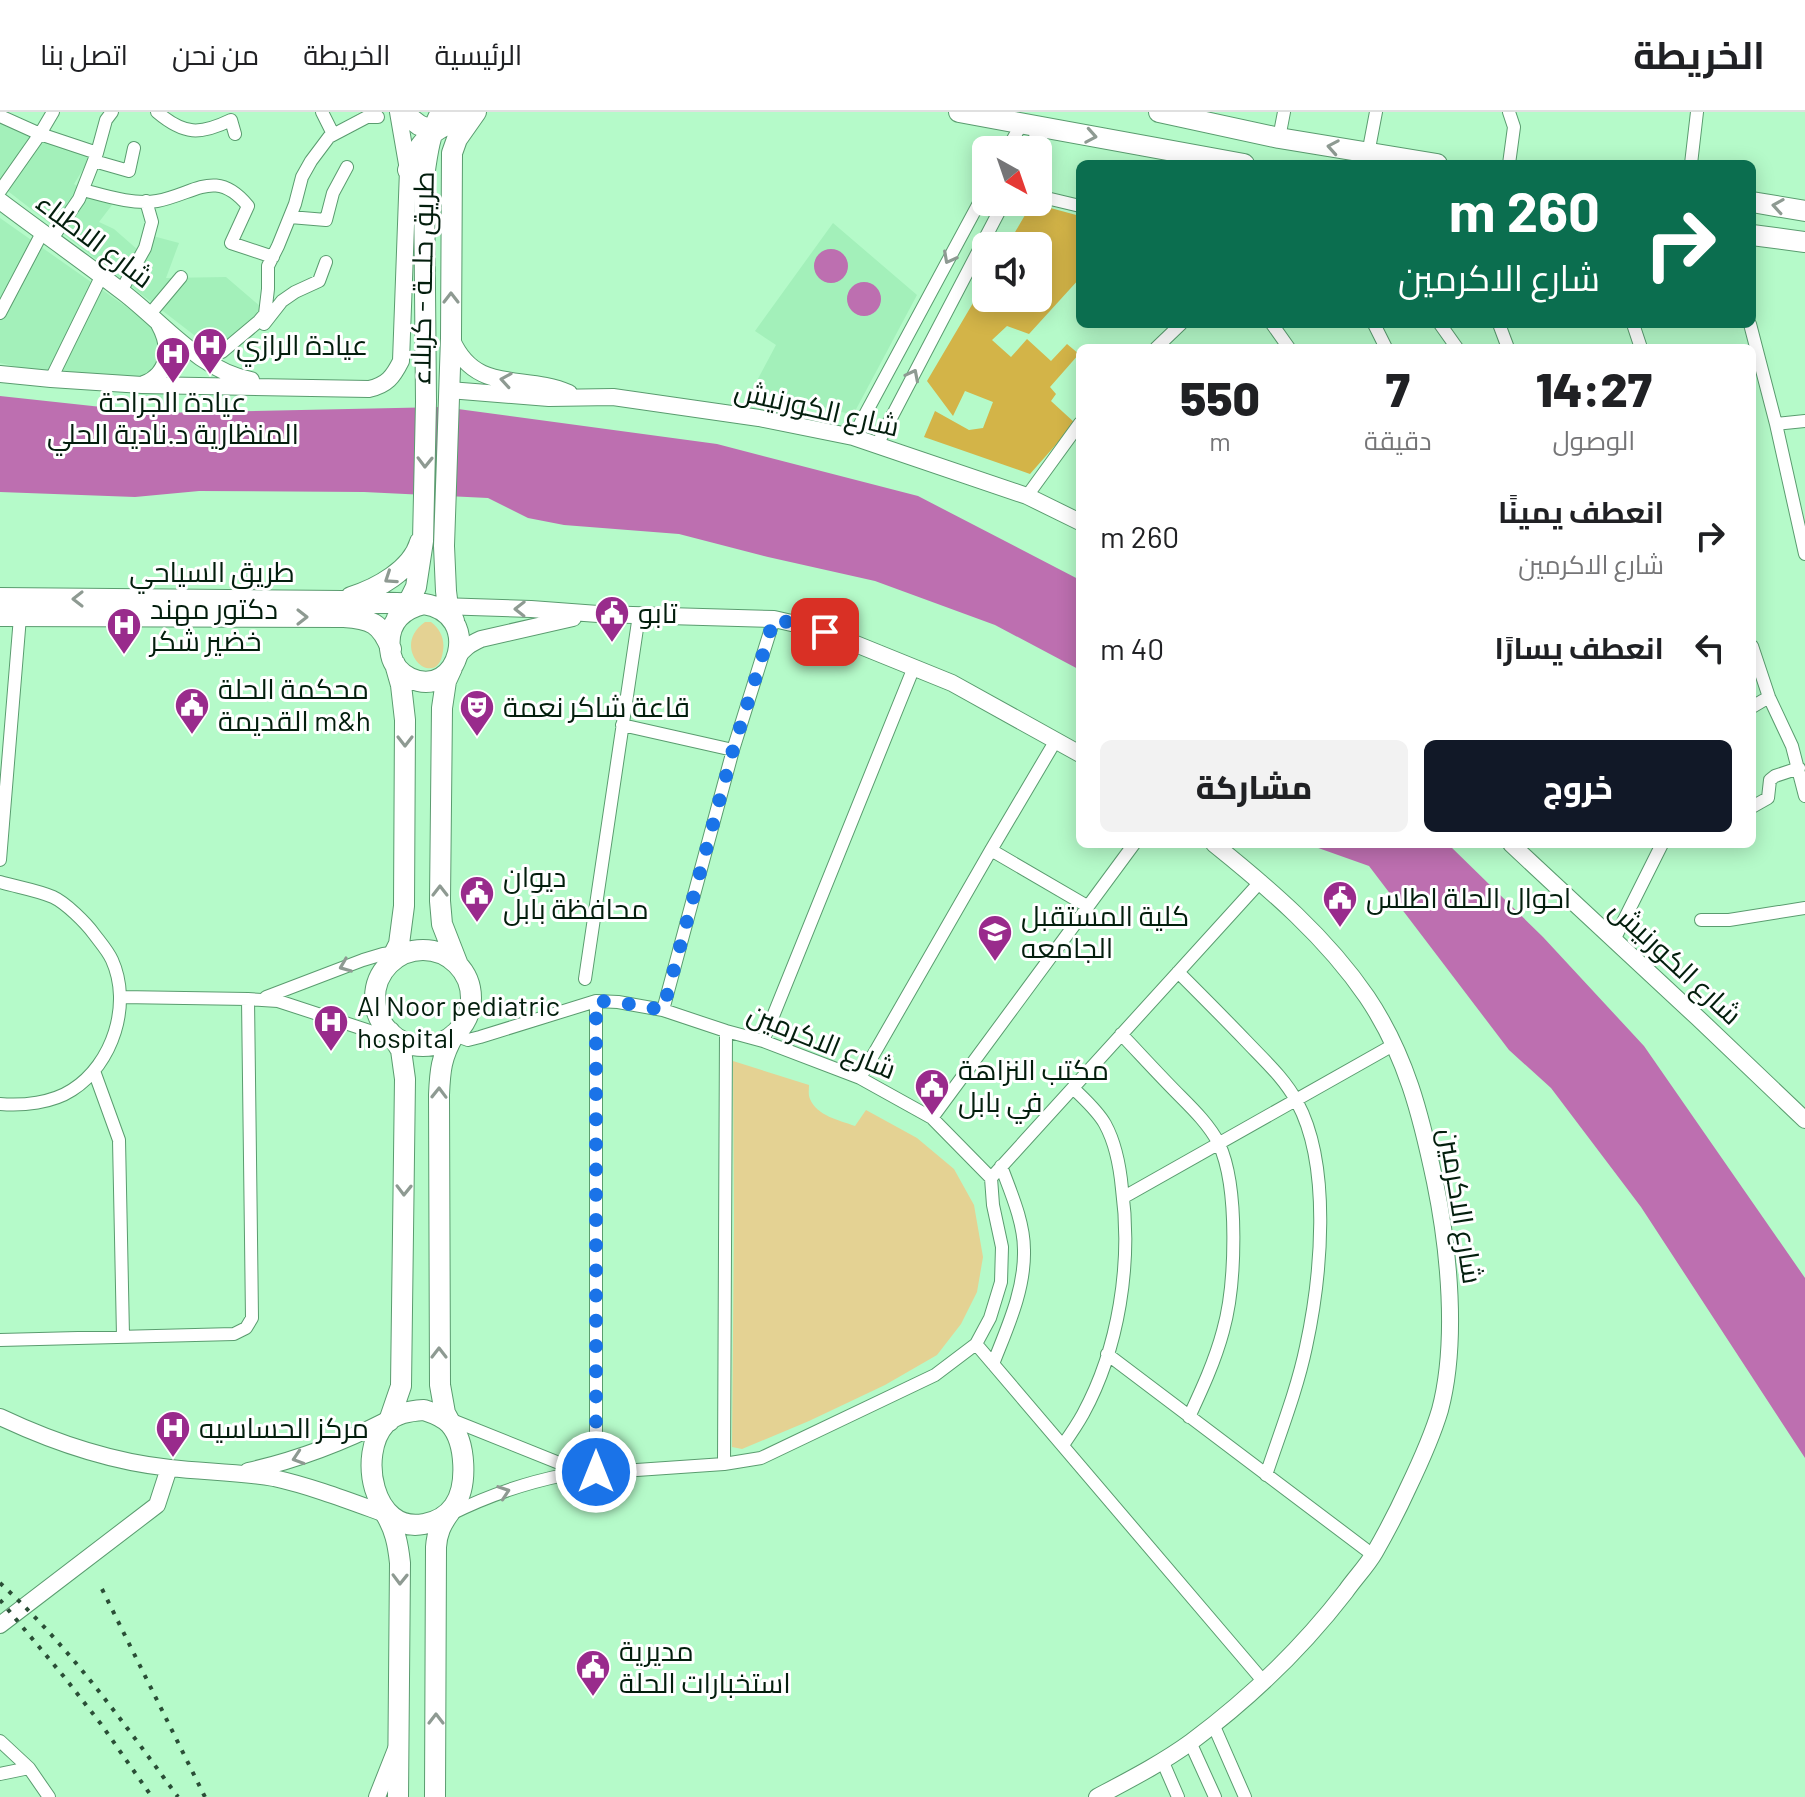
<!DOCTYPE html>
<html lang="ar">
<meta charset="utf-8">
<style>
:root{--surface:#fff;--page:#f2f2f2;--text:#202124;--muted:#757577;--line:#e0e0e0;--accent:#111827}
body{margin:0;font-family:Barlow,Cairo,sans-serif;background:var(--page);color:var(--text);direction:rtl;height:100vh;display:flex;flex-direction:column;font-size:30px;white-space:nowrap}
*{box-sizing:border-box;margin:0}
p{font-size:26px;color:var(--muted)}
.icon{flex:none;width:44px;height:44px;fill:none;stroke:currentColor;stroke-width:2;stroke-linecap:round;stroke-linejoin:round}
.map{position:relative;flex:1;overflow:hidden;direction:ltr}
.side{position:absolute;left:1076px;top:232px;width:680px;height:504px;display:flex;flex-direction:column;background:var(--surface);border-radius:12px;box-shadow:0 4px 20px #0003;direction:rtl}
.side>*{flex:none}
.hud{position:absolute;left:1076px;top:48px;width:680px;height:168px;border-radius:12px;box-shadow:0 4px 20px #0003;direction:rtl;background:#0b6e4f;color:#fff;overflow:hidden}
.needle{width:52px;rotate:140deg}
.fabs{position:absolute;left:972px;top:24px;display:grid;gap:16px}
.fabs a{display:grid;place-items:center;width:80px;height:80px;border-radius:12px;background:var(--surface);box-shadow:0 4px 20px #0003;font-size:40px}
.pin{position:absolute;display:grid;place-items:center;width:68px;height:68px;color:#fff;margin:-34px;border-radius:16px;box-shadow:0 4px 12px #0006}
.me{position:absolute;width:88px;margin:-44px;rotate:0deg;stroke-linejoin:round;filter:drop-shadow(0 0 6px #0008)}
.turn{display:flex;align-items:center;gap:28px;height:168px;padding:0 24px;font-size:36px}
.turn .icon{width:104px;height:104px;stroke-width:2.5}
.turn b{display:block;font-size:56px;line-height:68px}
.eta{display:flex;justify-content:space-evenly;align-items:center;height:136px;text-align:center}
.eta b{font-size:48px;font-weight:800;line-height:56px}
.cta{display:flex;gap:16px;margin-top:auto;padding:16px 24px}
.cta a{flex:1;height:92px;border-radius:12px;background:var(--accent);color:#fff;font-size:32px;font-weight:800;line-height:92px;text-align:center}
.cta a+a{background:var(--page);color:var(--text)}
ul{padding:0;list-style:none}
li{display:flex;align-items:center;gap:24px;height:112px;padding:0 24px}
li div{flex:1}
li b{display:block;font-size:30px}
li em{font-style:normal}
header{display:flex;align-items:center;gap:48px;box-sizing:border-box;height:112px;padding:0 40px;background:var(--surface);border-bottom:2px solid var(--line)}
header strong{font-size:38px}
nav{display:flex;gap:44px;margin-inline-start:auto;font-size:28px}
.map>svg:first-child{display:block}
.built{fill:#a3f0ba}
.green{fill:#e4d293}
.forest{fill:#d3b448}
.water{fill:#bd6fb0}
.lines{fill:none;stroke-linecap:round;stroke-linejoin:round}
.minor-casing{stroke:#5a9c6f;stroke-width:14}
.tertiary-casing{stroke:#5a9c6f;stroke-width:18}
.primary-casing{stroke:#5a9c6f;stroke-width:22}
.minor{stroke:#fff;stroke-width:12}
.tertiary{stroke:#fff;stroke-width:16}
.primary{stroke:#fff;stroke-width:20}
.rail{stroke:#2a4e36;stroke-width:4;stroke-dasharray:4 8;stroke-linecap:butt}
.oneway{stroke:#8e9a92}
.route{stroke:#1a73e8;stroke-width:14;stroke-dasharray:0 25.2}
.labels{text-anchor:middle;stroke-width:6;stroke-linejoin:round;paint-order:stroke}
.street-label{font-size:28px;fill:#031e0d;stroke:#fff}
.poi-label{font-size:28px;fill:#031e0d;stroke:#fff;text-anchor:start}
</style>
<header>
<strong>الخريطة</strong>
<nav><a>الرئيسية</a><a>الخريطة</a><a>من نحن</a><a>اتصل بنا</a></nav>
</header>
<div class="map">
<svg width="1805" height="1685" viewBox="0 0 1805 1685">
<rect width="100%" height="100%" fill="#b5fac9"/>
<!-- built -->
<path class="built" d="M0 1 93 41 74 72 112 93 99 110 114 117 138 138 149 123 179 131 166 166 226 165 268 201 225 247 0 73Z
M0 106 182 234 162 287 0 251Z
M833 111 917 183 853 303 753 276 776 233 755 219Z"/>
<!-- green -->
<path class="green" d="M425 510H431C440 517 445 527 443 539 438 581 387 537 425 510Z
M733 949 809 973C809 977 808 982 810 987 817 1004 839 1008 855 1014L866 998 917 1026 954 1057 974 1093 983 1145 977 1180 961 1212 937 1243 885 1273 809 1309 742 1337 732 1335 734 1108Z"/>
<!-- forest -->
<path class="forest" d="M1032 91 1080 104V166L1029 222 1007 214 992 228 1011 245 1027 227 1051 249 1067 232 1079 242 1050 275 1056 282 1051 289 1075 311 1030 362 924 325 935 299 969 318 983 316 993 290 965 279 953 304 927 269 986 169V186H1038V134H1007Z"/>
<!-- water -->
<path class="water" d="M814 154a17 17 0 1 1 34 0a17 17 0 1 1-34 0Z
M847 187a17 17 0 1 1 34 0a17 17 0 1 1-34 0Z
M0 284 157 301 443 295 717 332 918 384 1080 468V558L995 513 875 469 768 445 679 422 564 413 528 406 488 386 364 380 199 379 135 385 0 380Z
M1307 732H1448L1543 825 1644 934 1805 1166V1346L1641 1095 1551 976 1509 938 1369 754Z"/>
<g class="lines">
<!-- minor casing -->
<g class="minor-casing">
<path id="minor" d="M157 0C184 23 200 23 231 8L235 22
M322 0 333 22
M1509 0 1514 15 1509 52
M0 4 40 22 97 41
M1279 26 1284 0
M1007 38 1022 11
M1029 38 1040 15
M1368 42 1376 0
M94 49 129 59 134 36
M1691 52 1697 0
M83 78C106 84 133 93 157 89 195 82 216 55 248 94L231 131 273 145
M0 79 40 22 53 0
M1038 84 1080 94
M290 105 326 108 333 81 347 55
M51 128 79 87 97 41 106 8 112 0
M121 179 145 136 152 110 146 89
M0 201 42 121
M150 202 181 165
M264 212 282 189 295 180 319 169 326 150
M1272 212 1289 236
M1374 212 1386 236
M1440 212 1457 236
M1499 212 1508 236
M1633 212 1641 236
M1750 212 1776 312 1805 442
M1156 236 1181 212
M222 240 259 209 265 202 268 177V154L278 134 295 92 302 65 311 49 329 25 367 5H378
M51 267 101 165
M1776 312 1805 309
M853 325 986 78
M877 333 1004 90
M1027 384 1080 311
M1752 534 1769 585 1792 634 1805 684
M1752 595 1769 585
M622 613 733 638
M1752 695 1768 686 1770 668 1775 664 1799 656
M991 738 1087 794
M0 748 20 505
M0 770C17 775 37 778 53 785 66 791 86 811 94 822 100 830 108 839 112 848 132 892 113 952 72 978 52 991 23 994 0 992
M1701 808H1729L1805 796
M1614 828 1662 732
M1178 860C1201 883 1224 906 1246 929 1264 948 1285 967 1297 990 1332 1054 1321 1166 1306 1235 1297 1278 1280 1321 1266 1363
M585 867 639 503
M121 885 248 887 278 889 394 927
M266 885 363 848 383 842 421 837
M663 898 733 638 774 507
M1121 922C1141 943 1160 964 1180 984 1194 998 1210 1014 1219 1032 1239 1075 1236 1173 1223 1219 1215 1249 1202 1277 1189 1305
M763 929 914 555
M94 959 119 1028 123 1224
M860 966 991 738 1056 628
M932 1006 1134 732
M991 1066 1261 769
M1124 1085 1395 932
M0 1228 234 1222 246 1216 252 1206 248 887
M976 1232 1264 1570
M1107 1242 1373 1443
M993 1252C1007 1216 1025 1178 1024 1138 1024 1110 1011 1081 1001 1054
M447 1306 579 1359
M1063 1333C1070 1323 1077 1313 1083 1302 1119 1236 1132 1151 1122 1077 1120 1055 1116 1032 1105 1012 1097 998 1084 987 1073 976
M724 1352 726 919
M596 1360V889
M451 1402C487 1384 525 1371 564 1363L724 1352 761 1346 935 1263 976 1232 990 1206 1001 1170 1002 1135 993 1093 991 1066 932 1006 860 966 763 929 726 919 663 898 618 890 596 889 480 925 468 928 454 923
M1213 1612 1245 1685
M0 1629 29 1656 49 1685
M1190 1630 1215 1685
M1162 1648 1178 1685
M0 1662 29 1656"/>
</g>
<!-- tertiary casing -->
<g class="tertiary-casing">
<path id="tertiary" d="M0 89C41 120 84 150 124 181 163 211 201 259 251 268
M452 228C476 283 524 261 569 281
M0 262 51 267 142 273 369 277C387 273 393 265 401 249L408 58 398 0
M144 272C170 262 172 235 159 212
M449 278 549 286 613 285 759 306 853 325 1027 384 1080 410
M440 494 531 497 598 502 774 507 809 515 841 526 952 571 1080 642
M457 546C464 536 470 532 481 527L573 506
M1511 732 1698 906 1805 1008
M0 1305C53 1330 112 1350 170 1356 205 1360 240 1360 274 1366 314 1375 352 1390 391 1404
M248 1359C297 1348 342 1331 387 1308
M0 1513 157 1393 169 1356
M377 1685 396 1637
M1097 1685C1129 1668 1162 1651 1191 1630 1249 1587 1302 1536 1346 1479 1355 1466 1367 1454 1375 1440 1387 1419 1398 1398 1408 1376 1420 1351 1432 1325 1440 1298 1458 1230 1449 1138 1435 1070 1421 1003 1406 943 1367 885 1326 825 1270 777 1214 732"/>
</g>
<!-- primary casing -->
<g class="primary-casing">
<path id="primary" d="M402 0 419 13 433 19
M959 0 1244 52
M1159 0 1279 26 1437 52
M408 58C420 23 441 14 473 0
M1752 90 1805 99
M1752 123 1805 130
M351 485C377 477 412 458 420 430
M0 486 342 489 424 492
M424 492C484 501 459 589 410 566 401 562 393 553 391 543 385 516 398 498 424 492Z
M0 504 344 505C371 507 381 511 391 537
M397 506 408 491 416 475 423 429 426 290 424 65C427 43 430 20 441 0
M454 509 448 495 446 479 444 434 451 226 452 41 457 27 476 0
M452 556 446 569 442 596 440 789 442 812 458 853
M375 886a48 48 0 1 1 96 0a48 48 0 1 1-96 0Z
M390 850 399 832 404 794 405 608 401 573 395 552
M424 1298C433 1301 443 1304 450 1312 466 1330 468 1374 454 1394 447 1404 436 1410 424 1412 372 1422 358 1341 385 1312 395 1301 409 1299 424 1298Z
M389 1309 401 1274 405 967 401 938 390 920
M453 1316 445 1301 440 1273 439 983C440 959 441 945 454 923
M385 1401C395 1417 398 1432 400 1451L398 1685
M435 1685 436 1435C437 1421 441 1412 450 1400"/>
</g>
<!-- minor -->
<use href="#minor" class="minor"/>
<!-- tertiary -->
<use href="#tertiary" class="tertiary"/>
<!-- primary -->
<use href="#primary" class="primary"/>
<!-- rail -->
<path class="rail" d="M0 1471C69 1534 123 1610 178 1685
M102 1477 205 1685
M0 1488 65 1566 101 1612 152 1685"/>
</g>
<!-- one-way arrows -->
<defs><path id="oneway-chevron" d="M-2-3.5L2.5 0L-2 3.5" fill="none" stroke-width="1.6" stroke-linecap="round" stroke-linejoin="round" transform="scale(2)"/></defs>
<g class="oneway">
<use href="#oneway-chevron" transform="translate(1091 24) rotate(10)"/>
<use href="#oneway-chevron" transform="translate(1333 35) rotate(-170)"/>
<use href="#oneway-chevron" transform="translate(1778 94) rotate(-171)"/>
<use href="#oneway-chevron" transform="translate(949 146) rotate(118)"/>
<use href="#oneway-chevron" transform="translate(451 186) rotate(-90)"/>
<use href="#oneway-chevron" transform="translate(913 263) rotate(-63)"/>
<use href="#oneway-chevron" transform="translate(506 268) rotate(-171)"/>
<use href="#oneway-chevron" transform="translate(425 350) rotate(91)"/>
<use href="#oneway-chevron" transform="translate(390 466) rotate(146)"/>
<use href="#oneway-chevron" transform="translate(78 487) rotate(-180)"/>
<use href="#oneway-chevron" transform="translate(520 497) rotate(-179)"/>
<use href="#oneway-chevron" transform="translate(302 505)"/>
<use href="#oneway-chevron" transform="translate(405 629) rotate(90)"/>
<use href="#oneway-chevron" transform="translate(440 779) rotate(-90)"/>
<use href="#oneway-chevron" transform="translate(345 854) rotate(158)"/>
<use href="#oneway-chevron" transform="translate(439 981) rotate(-89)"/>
<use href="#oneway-chevron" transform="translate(404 1078) rotate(91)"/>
<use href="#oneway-chevron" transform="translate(439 1241) rotate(-90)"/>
<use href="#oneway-chevron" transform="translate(298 1346) rotate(162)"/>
<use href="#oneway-chevron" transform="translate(504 1380) rotate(-19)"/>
<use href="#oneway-chevron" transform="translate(400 1467) rotate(91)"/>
<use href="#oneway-chevron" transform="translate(436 1607) rotate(-90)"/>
</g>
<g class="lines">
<!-- route -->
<path class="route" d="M596 1360V889L618 890 663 898 733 638 774 507 809 515 825 520"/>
</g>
<!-- icons -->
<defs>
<g id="hospital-pin" transform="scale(1.8)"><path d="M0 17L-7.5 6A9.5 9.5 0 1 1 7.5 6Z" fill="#992b8c" stroke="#fff"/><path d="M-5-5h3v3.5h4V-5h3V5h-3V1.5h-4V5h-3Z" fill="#fff"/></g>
<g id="civic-pin" transform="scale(1.8)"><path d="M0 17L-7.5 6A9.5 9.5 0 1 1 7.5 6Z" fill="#992b8c" stroke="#fff"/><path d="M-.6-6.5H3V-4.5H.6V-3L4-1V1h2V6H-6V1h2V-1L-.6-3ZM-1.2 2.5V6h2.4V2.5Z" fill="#fff"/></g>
<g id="theatre-pin" transform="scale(1.8)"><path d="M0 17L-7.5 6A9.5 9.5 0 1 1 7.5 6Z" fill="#992b8c" stroke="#fff"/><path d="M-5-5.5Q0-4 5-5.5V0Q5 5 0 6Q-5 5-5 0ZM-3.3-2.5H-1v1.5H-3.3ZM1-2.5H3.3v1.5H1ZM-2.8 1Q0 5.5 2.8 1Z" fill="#fff"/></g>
<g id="university-pin" transform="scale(1.8)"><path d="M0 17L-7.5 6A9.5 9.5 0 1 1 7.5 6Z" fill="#992b8c" stroke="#fff"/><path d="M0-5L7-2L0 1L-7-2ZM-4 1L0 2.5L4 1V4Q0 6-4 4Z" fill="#fff"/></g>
</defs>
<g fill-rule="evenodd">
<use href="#hospital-pin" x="210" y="233"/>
<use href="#hospital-pin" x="173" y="242"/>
<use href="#civic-pin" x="612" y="501"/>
<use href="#hospital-pin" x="124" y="513"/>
<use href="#civic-pin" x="192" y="593"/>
<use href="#theatre-pin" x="477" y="595"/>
<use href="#civic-pin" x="477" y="781"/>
<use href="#civic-pin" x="1340" y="786"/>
<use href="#university-pin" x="995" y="820"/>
<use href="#hospital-pin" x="331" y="910"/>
<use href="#civic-pin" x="932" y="974"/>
<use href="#hospital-pin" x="173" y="1316"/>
<use href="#civic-pin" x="593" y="1555"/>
</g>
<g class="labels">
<!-- street labels -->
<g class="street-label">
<text transform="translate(95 128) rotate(37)" y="10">شارع الاطباء</text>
<text transform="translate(422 166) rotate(-89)" y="10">طريق حلــة - كربلاء</text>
<text transform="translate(817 296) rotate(13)" y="10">شارع الكورنيش</text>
<text x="212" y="470">طريق السياحي</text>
<text transform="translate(1676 850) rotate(43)" y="10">شارع الكورنيش</text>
<text transform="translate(822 929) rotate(22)" y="10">شارع الاكرمين</text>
<text transform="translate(1461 1094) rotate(81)" y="10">شارع الاكرمين</text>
</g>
<!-- poi labels -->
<g class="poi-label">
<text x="236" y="243">عيادة الرازي</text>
<text x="173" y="300" text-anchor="middle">عيادة الجراحة<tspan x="173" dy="32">المنظارية د.نادية الحلي</tspan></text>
<text x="150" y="507">دكتور مهند<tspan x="150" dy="32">خضير شكر</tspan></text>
<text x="638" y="511">تابو</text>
<text x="218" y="587">محكمة الحلة<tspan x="218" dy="32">القديمة m&amp;h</tspan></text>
<text x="503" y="605">قاعة شاكر نعمة</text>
<text x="503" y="775">ديوان<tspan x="503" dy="32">محافظة بابل</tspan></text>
<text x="1366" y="796">احوال الحلة اطلس</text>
<text x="1021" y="814">كلية المستقبل<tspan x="1021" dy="32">الجامعه</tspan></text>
<text x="357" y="904">Al Noor pediatric<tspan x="357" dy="32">hospital</tspan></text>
<text x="958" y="968">مكتب النزاهة<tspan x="958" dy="32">في بابل</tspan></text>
<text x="199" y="1326">مركز الحساسيه</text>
<text x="619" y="1549">مديرية<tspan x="619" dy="32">استخبارات الحلة</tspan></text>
</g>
</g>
</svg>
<div class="fabs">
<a><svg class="needle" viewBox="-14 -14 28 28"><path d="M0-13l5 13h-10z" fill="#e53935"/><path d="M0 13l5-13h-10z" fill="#757577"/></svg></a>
<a><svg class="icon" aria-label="sound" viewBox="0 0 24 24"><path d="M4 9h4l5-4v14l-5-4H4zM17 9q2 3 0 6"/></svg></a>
</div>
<div class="pin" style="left:825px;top:520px;background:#d93025"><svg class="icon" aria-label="arrive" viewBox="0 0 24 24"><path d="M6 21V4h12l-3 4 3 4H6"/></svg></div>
<svg class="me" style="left:596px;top:1360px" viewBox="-20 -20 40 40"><circle r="17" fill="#1a73e8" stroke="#fff" stroke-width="3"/><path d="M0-11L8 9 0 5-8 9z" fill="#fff"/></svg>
<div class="hud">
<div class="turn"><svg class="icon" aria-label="right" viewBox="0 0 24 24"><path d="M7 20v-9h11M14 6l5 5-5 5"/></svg><div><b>260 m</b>شارع الاكرمين</div></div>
</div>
<section class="side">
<div class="eta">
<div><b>14:27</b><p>الوصول</p></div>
<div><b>7</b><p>دقيقة</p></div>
<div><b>550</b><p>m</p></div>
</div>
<ul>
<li><svg class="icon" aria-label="right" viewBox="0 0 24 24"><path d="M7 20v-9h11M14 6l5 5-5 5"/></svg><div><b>انعطف يمينًا</b><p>شارع الاكرمين</p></div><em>260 m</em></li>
<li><svg class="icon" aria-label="left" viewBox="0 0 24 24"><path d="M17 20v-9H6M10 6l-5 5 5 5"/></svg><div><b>انعطف يسارًا</b></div><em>40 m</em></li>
</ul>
<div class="cta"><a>خروج</a><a>مشاركة</a></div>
</section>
</div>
